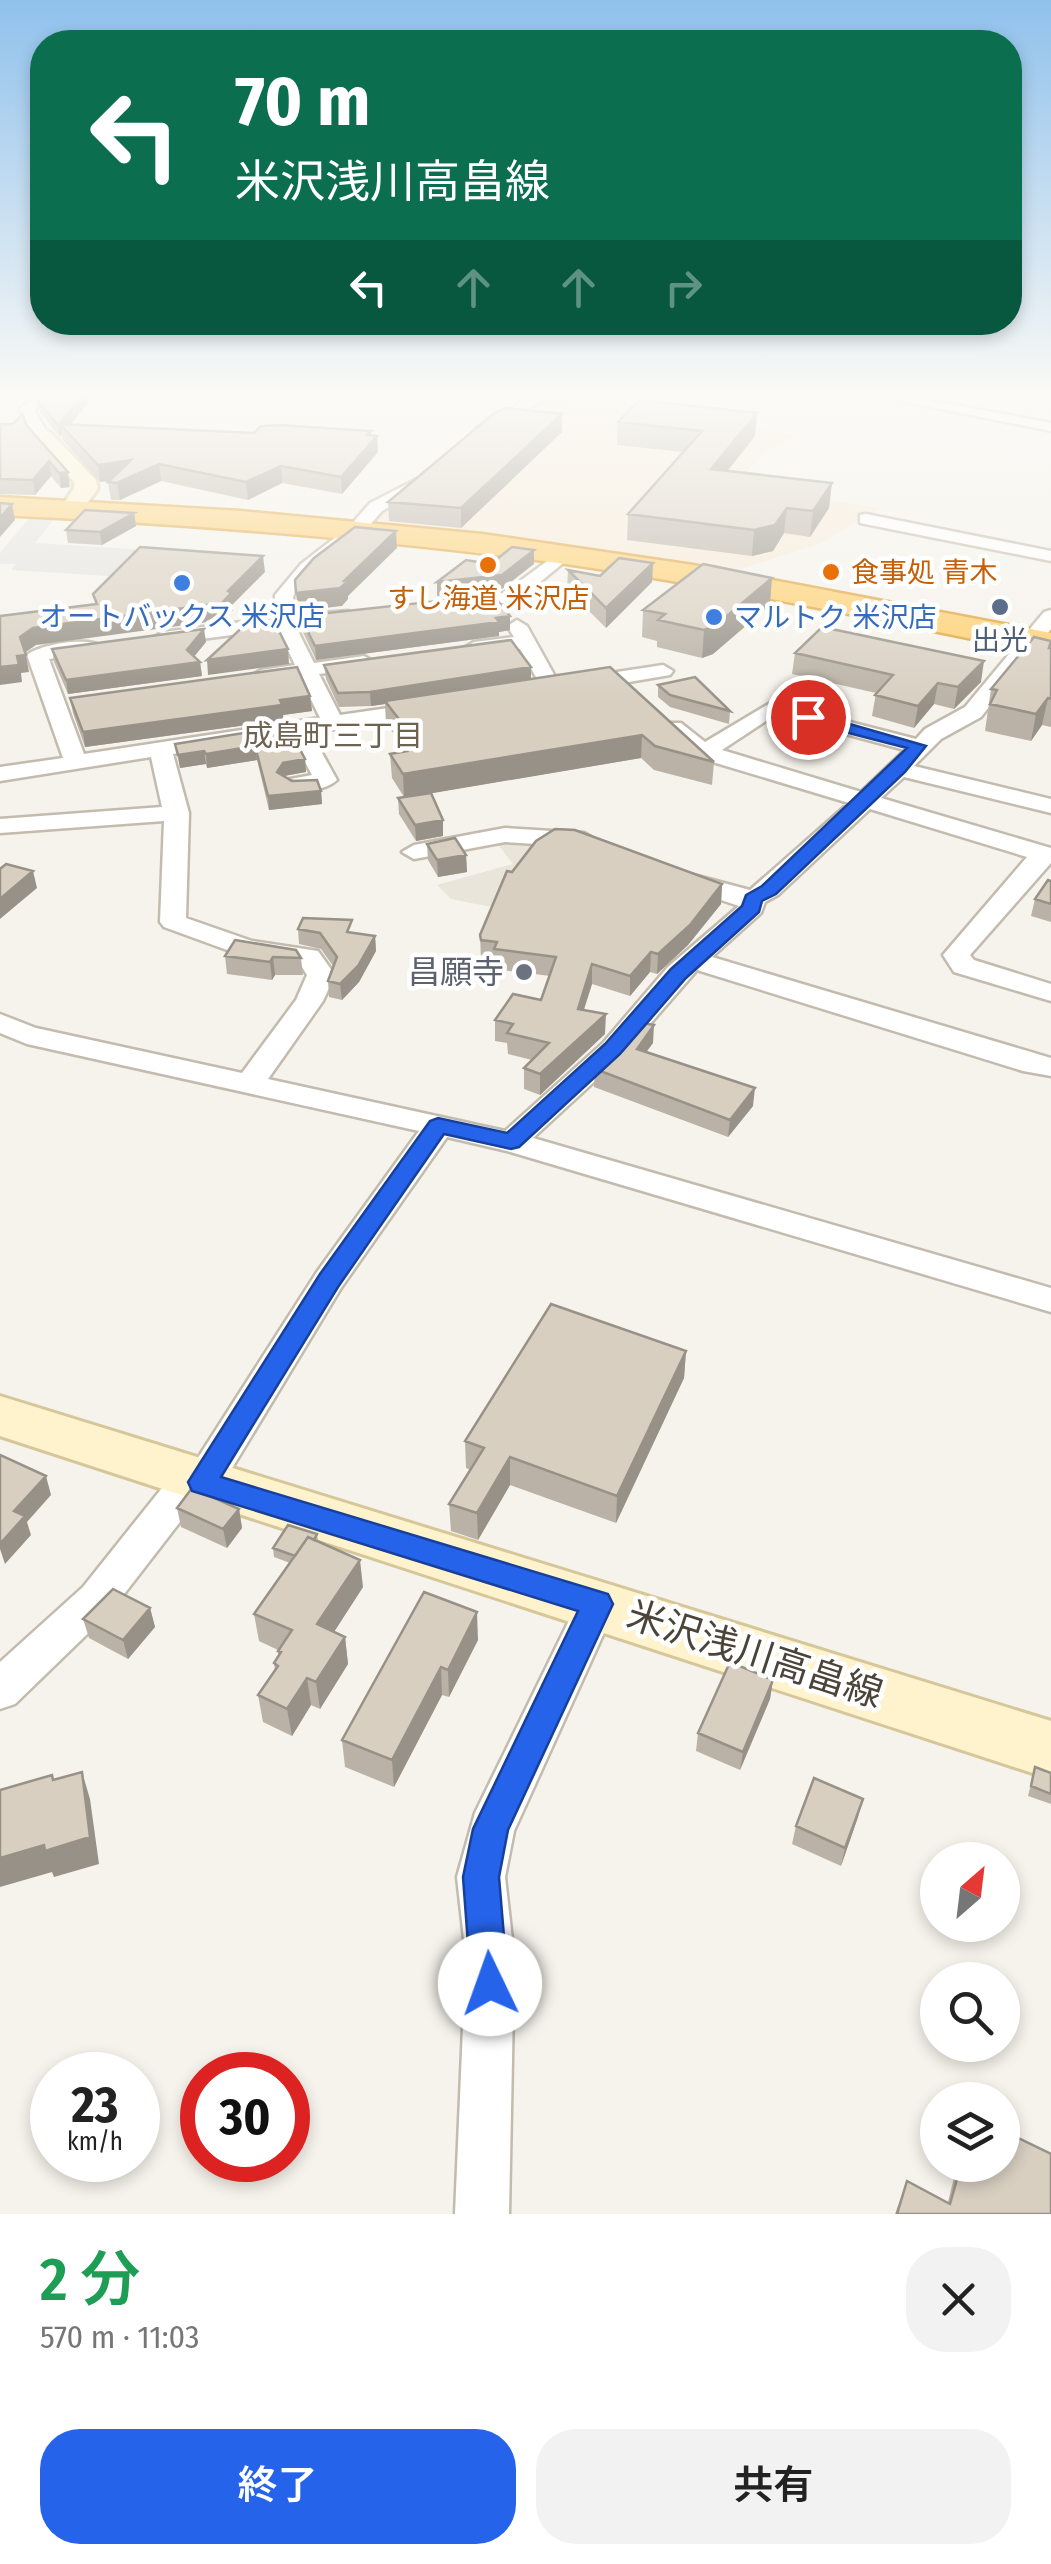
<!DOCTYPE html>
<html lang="ja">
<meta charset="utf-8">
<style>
:root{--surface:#fff;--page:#f2f2f2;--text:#222;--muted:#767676;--accent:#2563eb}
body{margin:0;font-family:"Fira Sans Condensed","Noto Sans JP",sans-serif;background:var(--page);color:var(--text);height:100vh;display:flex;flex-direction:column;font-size:38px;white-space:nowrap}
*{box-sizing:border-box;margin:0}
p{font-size:32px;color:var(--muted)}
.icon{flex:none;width:55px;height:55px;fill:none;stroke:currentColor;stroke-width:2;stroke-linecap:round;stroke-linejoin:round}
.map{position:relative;height:2214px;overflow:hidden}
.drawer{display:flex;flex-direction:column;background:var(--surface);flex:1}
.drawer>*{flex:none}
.top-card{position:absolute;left:30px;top:30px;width:992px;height:305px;border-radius:40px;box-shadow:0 5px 15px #0003;background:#0b6e4f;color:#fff;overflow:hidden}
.needle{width:65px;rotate:28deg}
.tools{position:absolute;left:920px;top:1842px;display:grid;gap:20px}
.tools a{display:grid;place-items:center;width:100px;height:100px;border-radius:50%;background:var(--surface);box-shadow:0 5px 15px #0003;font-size:50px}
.speed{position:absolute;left:30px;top:2052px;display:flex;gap:20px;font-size:50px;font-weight:700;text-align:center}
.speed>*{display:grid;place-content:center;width:130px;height:130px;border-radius:50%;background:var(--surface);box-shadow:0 5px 15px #0003;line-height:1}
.speed small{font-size:25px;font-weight:400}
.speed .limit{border:15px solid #d22;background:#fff;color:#111}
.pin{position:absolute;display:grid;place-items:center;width:85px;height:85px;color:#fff;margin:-42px;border:5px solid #fff;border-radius:50%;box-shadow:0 2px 10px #0007}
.me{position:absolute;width:110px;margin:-55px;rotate:357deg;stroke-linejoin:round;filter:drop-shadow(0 0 8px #0008)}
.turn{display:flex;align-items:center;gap:35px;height:210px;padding:0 40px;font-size:45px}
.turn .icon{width:130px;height:130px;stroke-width:2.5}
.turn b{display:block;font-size:70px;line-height:85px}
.lanes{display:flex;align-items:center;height:95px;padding:0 40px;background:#0003;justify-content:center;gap:50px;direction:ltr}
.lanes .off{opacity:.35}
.round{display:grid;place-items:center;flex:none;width:105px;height:105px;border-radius:40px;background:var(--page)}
.headline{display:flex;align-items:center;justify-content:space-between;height:170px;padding:0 40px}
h1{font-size:60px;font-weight:600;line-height:75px;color:#1e9e55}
.cta{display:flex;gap:20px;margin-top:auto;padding:20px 40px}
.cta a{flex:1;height:115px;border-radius:40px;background:var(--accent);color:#fff;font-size:40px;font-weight:600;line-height:115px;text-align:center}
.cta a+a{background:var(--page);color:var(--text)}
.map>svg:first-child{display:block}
.residential{fill:#eae5da}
.commercial{fill:#f7ead8}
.parking{fill:#e5e3e0}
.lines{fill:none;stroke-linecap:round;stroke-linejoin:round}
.street-casing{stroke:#c2bbae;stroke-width:5}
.secondary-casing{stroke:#d6c79b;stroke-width:6}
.highway-casing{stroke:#e0a43c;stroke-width:5}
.street{fill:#fff;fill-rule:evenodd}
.secondary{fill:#fff3cd;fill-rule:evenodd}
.highway{fill:#ffcf6e;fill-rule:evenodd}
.wall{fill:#bab2a6}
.shaded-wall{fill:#979187}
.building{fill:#d8cfc1;stroke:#979187;stroke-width:2.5}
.route{fill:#2563eb;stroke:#184099;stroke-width:2.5}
.food-dot{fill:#e8710a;stroke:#fff;stroke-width:4}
.shop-dot{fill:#3f7fe0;stroke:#fff;stroke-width:4}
.service-dot{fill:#5c6f8a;stroke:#fff;stroke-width:4}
.worship-dot{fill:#6b7280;stroke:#fff;stroke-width:4}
.labels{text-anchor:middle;stroke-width:9;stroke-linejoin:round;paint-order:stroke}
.far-food-label{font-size:28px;fill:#c56008;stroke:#fff;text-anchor:start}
.far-shop-label{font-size:28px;fill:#366cbe;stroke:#fff}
.far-service-label{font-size:28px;fill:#4e5e75;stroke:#fff}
.far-neighbourhood-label{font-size:30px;fill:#6e6250;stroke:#fff}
.worship-label{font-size:32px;fill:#5b616d;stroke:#fff;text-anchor:end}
.near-street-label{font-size:38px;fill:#4b4439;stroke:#fff}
</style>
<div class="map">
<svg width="1051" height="2214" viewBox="0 0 1051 2214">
<rect width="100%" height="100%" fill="#f6f3ec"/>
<!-- residential -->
<path class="residential" d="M496 842 553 844 592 927 451 899 437 885 513 864Z"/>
<!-- commercial -->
<path class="commercial" d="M549 398 798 435 763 454 735 486 881 508 821 543 732 572 370 522 379 509 476 438Z"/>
<!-- parking -->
<path class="parking" d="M33 514 57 515 35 543 145 550 125 577 11 570 15 564H0V553Z"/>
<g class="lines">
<!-- street casing -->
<g class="street-casing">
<path id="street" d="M37 396H54L34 410 50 437 42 442 37 440 19 409Z
M533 396H551L488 431 476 428Z
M876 396H908L1051 423V431Z
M427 474 435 479 433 482 382 511 362 534 313 572 293 596 294 615 348 611V619L296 627 314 663 364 656 374 662 364 668 319 674 340 715 423 703 430 705 434 709 430 713 311 733 337 780C325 791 294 796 282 785L285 780 312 775 291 736 173 754 189 813 186 918 252 941 318 951 335 975 323 1001 268 1079 505 1131 603 1043 668 967 739 906 673 884 670 879 673 874 682 872 750 890 849 803 696 757 665 733 662 728 665 723H681L705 742 772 702 916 739 925 729 965 707 1044 612 1051 610V629L981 717 941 739 914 766 1051 799V813L904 777 881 798 1051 848V863L970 955 974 960 1051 984V1001L954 972 943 955 1027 857 870 809 778 895 765 902 761 913 712 957 1051 1058V1076L1023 1071 697 970 623 1055 533 1138 1051 1288V1312L507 1151 447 1137 341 1288 217 1493 200 1496 111 1611 15 1704 0 1709V1662L83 1587 178 1468 194 1464 317 1272 419 1131 27 1044 0 1033V1014L36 1028 242 1073 296 1000 307 975 300 964 238 954 164 927 160 922 164 821 0 833V819L162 807 151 757 0 781V767L63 758 27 655C41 644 89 636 103 647L93 653 49 659 84 754 320 718 300 677 261 682 251 676 261 670 295 665 278 629 163 644 153 638 163 632 274 618 275 595 301 564 350 526 370 503ZM775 715 905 750 861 792 722 750Z
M866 514 1051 551V561L860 523V515Z
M562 550 571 555 568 559 516 602 456 607 447 601 456 595 504 593Z
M517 620 527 626 562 689 559 693H545L520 649 474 654 464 648 474 642 514 637 507 626Z
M663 665 673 671 670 675 617 684 607 678 617 672Z
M505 828 584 833 596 840 584 847 505 842 414 859 402 852 414 845Z
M597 1586 611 1592 617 1604 514 1831 505 1877 514 1957 509 2214H455L466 1957 457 1877 475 1813 583 1592Z"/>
</g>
<!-- secondary casing -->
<g class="secondary-casing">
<path id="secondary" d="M42 431 50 432 96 480 98 488 80 514H64L60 509 74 488V482L31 437Z
M0 1396 1051 1721V1779L0 1436Z"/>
</g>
<!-- highway casing -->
<g class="highway-casing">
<path id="highway" d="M0 497 241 511 482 534 693 565 1051 633V655C888 622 724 587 559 563 373 538 187 524 0 515Z"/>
</g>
<!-- street -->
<use href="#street" class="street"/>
<!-- secondary -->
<use href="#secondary" class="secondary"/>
<!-- highway -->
<use href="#highway" class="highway"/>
</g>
<!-- wall -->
<path class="wall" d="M42 396H87L88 403 70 424 254 433 371 431V435L377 436 378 452 342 494 282 483 248 500 161 481 120 500H111L108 482 110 481 100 482 63 440 62 434 60 437 40 412 37 400Z
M562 414V432L461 528 389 521 388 502Z
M618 422 755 436 727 471 829 508 810 537 784 533 773 551 752 556 627 540 628 514 683 452 617 445Z
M0 424 26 425 70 487 61 488 51 476 35 495 0 494Z
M134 513 136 526 102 545 68 543 66 530Z
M653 563 652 582 606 628 567 589 568 570 600 576Z
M770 605 713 654 702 658 657 647V641L642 637 643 610Z
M300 616 510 630 499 632V636L316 660 302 630Z
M1051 641V727L1042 725 1031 741 985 731 991 689Z
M206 642 194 656 200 662 202 676 68 694 54 662 52 649Z
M795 653 981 682 954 709 934 704 914 728 872 716 876 693 792 674Z
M324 665 531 679 714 762 712 785 654 770 641 758 431 793 443 820V836L416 841 399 814 398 798 404 797 392 778 390 754 396 753 395 735 386 724 385 704 371 706 339 707 326 679Z
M658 685 730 711 729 724 670 707 658 697Z
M310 696 312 711 283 715 284 720 85 747 73 713 70 698Z
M288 726 305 759 306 772 284 776 321 791 322 804 269 810 257 760 207 768 206 764 180 768 175 744Z
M427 844 466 855 467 872 438 877 428 860Z
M1051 881V922L1031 916 1035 899Z
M722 884 721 904 688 945 657 974 650 972 630 996 592 984 584 1010 605 1034 540 1095 524 1089V1068L532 1060 508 1054 507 1043 495 1041V1020L541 1000 550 976 494 969V962L481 960 480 935Z
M298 929 375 936 376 951 359 982 342 1000 329 997 328 981 333 966 321 949 299 944Z
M225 956 301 958 303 975H275L272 980 227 974Z
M653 1043 646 1052 753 1106 728 1137 594 1087 595 1069Z
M686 1351 684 1378 616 1523 510 1485 478 1540 451 1531 449 1504 471 1470 466 1468 465 1441Z
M177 1508 239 1509 242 1528 227 1548 181 1527Z
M317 1534 318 1542 363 1587 334 1632 345 1637 348 1664 320 1709 311 1705 292 1736 263 1722 258 1695 275 1670 274 1663 278 1656V1650L259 1641 254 1614 290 1563 274 1557 273 1548Z
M150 1608 155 1627 128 1659 89 1638 83 1619Z
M478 1640 449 1697 442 1695 394 1787 345 1767 342 1740Z
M773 1680 770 1699 740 1770 696 1751 698 1733Z
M1035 1767 1051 1773V1804L1028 1796Z
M858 1817 841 1866 792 1844 796 1826Z
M957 2165H1002L1051 2214H895L907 2181 948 2202Z"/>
<!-- shaded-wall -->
<path class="shaded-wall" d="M82 396H87L88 403 66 430 60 424 62 434 60 437 58 425Z
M757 413 755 436 710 493 711 469Z
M562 414V432L461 528V508Z
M371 431V442L377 436 378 452 342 494 341 477Z
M131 460 159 464 161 481 120 500 117 483 128 478 100 482 98 465Z
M49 461 51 476 35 495 33 480Z
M281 466 282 483 248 500 246 482Z
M68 472 70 487 61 488 59 473Z
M832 483 829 508 810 537 813 511Z
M12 504 15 520 0 537V518Z
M787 508 784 533 773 551 752 556 754 530Z
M134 513 136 526 102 545 100 532Z
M396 531 397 548 348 596V599L342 606 298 611 296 593 344 581Z
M534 550V564L502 589 437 596V582Z
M263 556 265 572 232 605 233 610 224 620 36 645 23 654 20 637 33 628 228 591Z
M653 563 652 582 606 628V608Z
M772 578 770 605 713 654 702 658 704 630Z
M510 616V630L499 632V636L316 660 315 646Z
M204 629 206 642 189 663 187 650Z
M288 649 289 664 208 675 207 660Z
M26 655 29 672 21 673 22 682 0 685V667L17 656Z
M984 661 981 682 954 709 958 687Z
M200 662 202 676 68 694 66 680Z
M531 667V682L385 701V704L371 706 370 692Z
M938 683 934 704 914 728 918 706Z
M310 696 312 711 283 715 284 720 85 747 83 732Z
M1048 698 1042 725 1031 741 1036 714Z
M642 735 641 758 404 798 403 774Z
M255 746 257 760 207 768 206 754Z
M204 751 206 764 180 768 178 755Z
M305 759 306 772 284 776 277 772 283 763Z
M321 791 322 804 269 810 268 796Z
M443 820V836L416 841 415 825Z
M466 855 467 872 438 877 437 860Z
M33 871 37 888 0 919V899Z
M722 884 721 904 688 945 657 974 658 954Z
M375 936 376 951 359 982 342 1000 340 984Z
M651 952 650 972 630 996V976Z
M273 957 275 975 272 980 270 962Z
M592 964V984L577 1030 578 1009Z
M606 1014 605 1034 540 1095V1074Z
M654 1025 653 1043 636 1066 637 1049Z
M755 1088 753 1106 728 1137 730 1120Z
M686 1351 684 1378 616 1523 617 1496Z
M510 1457V1485L478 1540 477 1513Z
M46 1476 51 1495 27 1522 31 1535 5 1564 0 1549V1544L14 1511Z
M239 1509 242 1528 227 1548 223 1529Z
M360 1560 363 1587 321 1652 317 1624Z
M150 1608 155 1627 128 1659 123 1640Z
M477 1612 478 1640 449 1697 448 1670Z
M345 1637 348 1664 320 1709 316 1682Z
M441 1667 442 1695 394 1787 392 1760Z
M307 1678 311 1705 292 1736 287 1709Z
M773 1680 770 1699 740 1770 743 1752Z
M82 1772 90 1799 99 1864 54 1877 52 1872 0 1887V1858Z
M863 1799 858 1817 841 1866 845 1848Z"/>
<!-- building -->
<path class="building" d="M42 396H82L58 425 37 400Z
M639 400 757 413 711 469 832 483 813 511 787 508 775 525 754 530 628 514 702 431 618 422Z
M505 408 562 414 461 508 388 502 492 415Z
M23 414 26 425 68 472 59 473 49 461 33 480 0 479V424H13Z
M60 424 254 433 261 426 279 425 371 431 367 435 377 436 341 477 281 466 246 482 159 464 117 483 108 482 131 460 98 465Z
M0 503 12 504 0 518Z
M85 510 134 513 100 532 66 530Z
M355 527 396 531 344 581 347 582 340 588 296 593 295 580 314 558Z
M140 547 263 556 228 591 231 593 222 603 33 628 20 637 26 655 17 656 19 665 0 667V616L97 604 93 594Z
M512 547 534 550 502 575 437 582 466 560 491 564Z
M619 558 653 563 606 608 568 570 600 576Z
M703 564 772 578 715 626 704 630 658 620 665 614 643 610Z
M493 595 510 616 496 618 499 622 315 646 300 616Z
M273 619 288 649 207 660 248 622Z
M822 627 984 661 958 687 938 683 918 706 875 695 893 675 795 653Z
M204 629 187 650 200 662 66 680 52 649Z
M1034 637 1051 641 1049 648H1051V699L1048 698 1036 714 990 704 997 690 991 689Z
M511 640 531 667 370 692 338 693 324 665Z
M297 667 310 696 280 700 282 705 83 732 70 698Z
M610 667 714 762 655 746 642 735 403 774 390 754 407 751 395 733 408 731 385 701Z
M695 677 730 711 670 695 658 685Z
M288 726 305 759 283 763 277 772 292 781 317 780 321 791 268 796 255 746 206 754 204 751 178 755 175 744Z
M431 793 443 820 415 825 398 798Z
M555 829 575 830 722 884 690 925 658 954 651 952 630 976 592 964 578 1009 606 1014 540 1074 524 1068 549 1043 507 1033 513 1024 495 1020 513 994 541 1000 556 957 494 949 497 942 481 940 480 935 507 871 512 872 536 841Z
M455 838 466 855 437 860 427 844Z
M6 864 33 871 0 899V869Z
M1048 880 1051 881V904L1035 899Z
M303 918 352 920 347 932 375 936 358 966 340 984 328 981 337 957 320 933 298 929Z
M235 940 296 950 301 958 273 957 270 962 225 956Z
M642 1023 654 1025 637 1049 755 1088 730 1120 595 1069Z
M551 1304 686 1351 617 1496 510 1457 477 1513 449 1504 484 1448 465 1441Z
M0 1455 46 1476 14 1511 25 1516 0 1544Z
M192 1488 239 1509 223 1529 177 1508Z
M288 1525 317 1534 314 1540 308 1537 295 1556 273 1548Z
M308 1537 360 1560 317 1624 345 1637 316 1682 307 1678 287 1709 258 1695 278 1666 274 1663 281 1652 278 1651 292 1630 254 1614Z
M113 1589 150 1608 123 1640 83 1619Z
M424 1592 477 1612 448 1670 441 1667 392 1760 342 1740Z
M730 1662 773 1680 743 1752 698 1733Z
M1035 1767 1051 1773V1794L1031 1786Z
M82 1772 90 1837 45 1851 44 1845 0 1858V1790L52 1775 53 1780Z
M814 1778 863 1799 845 1848 796 1826Z
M1002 2130 1051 2154V2214H897L907 2181 950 2204 961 2165H1002Z"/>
<!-- sky -->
<linearGradient id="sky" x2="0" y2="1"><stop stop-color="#8fc1ec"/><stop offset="0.56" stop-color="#fbfaf6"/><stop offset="1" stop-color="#fbfaf6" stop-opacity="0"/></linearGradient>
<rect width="1051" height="706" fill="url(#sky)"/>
<!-- route -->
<path class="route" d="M808 712 926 746 905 772 776 894 762 901 759 912 686 978 620 1054 519 1147 511 1149 444 1134 338 1287 221 1477 608 1594 613 1604 508 1830 499 1877 508 1984 503 1998 490 2003 476 1998 471 1984 463 1877 473 1829 578 1611 202 1494 192 1491 188 1482 320 1274 430 1121 438 1118 507 1133 605 1044 671 969 742 906 746 895 762 886 907 748 802 721V714Z"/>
<!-- markers -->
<g class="food-dot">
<circle cx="488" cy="565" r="10"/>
<circle cx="831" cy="572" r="10"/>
</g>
<g class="shop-dot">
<circle cx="182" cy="583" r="10"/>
<circle cx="714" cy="617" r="10"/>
</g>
<circle class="service-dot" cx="1000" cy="607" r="10"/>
<circle class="worship-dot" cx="524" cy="972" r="10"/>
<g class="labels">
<!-- far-food labels -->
<g class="far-food-label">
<text x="851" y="582">食事処 青木</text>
<text x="488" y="608" text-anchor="middle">すし海道 米沢店</text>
</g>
<!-- far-shop labels -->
<g class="far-shop-label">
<text x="182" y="626">オートバックス 米沢店</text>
<text x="734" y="627" text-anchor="start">マルトク 米沢店</text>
</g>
<!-- far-service labels -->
<g class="far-service-label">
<text x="1000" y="650">出光</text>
</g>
<!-- far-neighbourhood labels -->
<g class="far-neighbourhood-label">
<text x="333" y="746">成島町三丁目</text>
</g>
<!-- worship labels -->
<g class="worship-label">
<text x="504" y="983">昌願寺</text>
</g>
<!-- near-street labels -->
<g class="near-street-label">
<text transform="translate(755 1654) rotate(18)" y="13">米沢浅川高畠線</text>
</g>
</g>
</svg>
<div class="tools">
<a><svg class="needle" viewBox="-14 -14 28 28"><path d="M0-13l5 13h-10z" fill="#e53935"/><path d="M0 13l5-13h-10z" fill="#767676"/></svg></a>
<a><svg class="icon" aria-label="search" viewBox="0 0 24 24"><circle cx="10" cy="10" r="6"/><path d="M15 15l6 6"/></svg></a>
<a><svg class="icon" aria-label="layers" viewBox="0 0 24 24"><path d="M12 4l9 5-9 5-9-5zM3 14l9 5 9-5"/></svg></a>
</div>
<div class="speed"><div>23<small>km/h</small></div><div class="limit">30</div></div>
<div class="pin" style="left:808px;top:717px;background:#d93025"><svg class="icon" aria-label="arrive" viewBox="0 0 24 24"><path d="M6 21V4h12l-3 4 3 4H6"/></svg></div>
<svg class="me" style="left:490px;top:1984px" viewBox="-20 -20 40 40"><circle r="19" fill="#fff"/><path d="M0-13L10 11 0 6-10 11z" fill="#2563eb"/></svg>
<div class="top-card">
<div class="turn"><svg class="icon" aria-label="left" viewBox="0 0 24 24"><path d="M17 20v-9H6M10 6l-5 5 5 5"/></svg><div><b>70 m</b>米沢浅川高畠線</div></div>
<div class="lanes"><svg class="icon" aria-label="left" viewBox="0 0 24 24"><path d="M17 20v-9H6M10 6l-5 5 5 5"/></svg><svg class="icon off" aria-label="ahead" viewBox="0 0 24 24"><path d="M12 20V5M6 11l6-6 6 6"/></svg><svg class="icon off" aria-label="ahead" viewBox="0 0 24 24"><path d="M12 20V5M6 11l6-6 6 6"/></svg><svg class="icon off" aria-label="right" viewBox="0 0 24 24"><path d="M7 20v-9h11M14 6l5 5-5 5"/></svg></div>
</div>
</div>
<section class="drawer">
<div class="headline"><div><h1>2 分</h1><p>570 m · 11:03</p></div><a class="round"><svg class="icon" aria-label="close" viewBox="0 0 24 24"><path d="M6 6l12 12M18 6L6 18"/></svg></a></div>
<div class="cta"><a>終了</a><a>共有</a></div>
</section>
